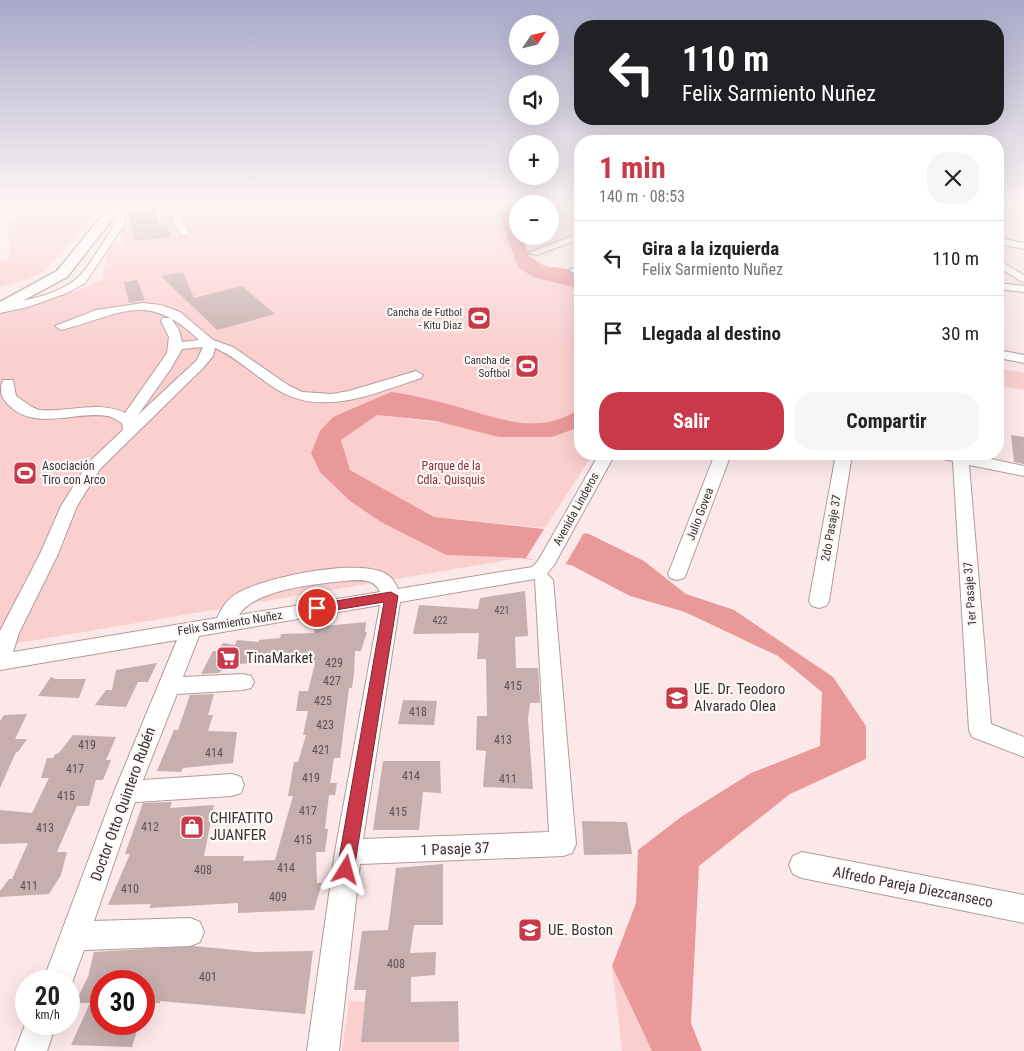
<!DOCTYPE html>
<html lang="es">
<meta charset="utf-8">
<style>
:root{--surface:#fff;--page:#f6f6f6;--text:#222;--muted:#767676;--line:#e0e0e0;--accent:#c93949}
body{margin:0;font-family:"Roboto Condensed",sans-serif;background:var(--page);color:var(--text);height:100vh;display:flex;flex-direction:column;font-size:19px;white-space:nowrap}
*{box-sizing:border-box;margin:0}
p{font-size:16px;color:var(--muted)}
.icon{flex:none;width:28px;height:28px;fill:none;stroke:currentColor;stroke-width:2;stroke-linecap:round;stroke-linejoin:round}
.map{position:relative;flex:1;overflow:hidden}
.side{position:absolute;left:574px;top:135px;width:430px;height:325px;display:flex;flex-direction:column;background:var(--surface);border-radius:20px;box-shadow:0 5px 20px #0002}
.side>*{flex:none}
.banner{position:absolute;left:574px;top:20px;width:430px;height:105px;border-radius:20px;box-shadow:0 5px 20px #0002;background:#202124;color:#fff;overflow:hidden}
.needle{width:32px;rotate:55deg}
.controls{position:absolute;left:509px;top:15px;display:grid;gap:10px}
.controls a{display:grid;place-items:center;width:50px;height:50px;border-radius:50%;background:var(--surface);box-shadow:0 5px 20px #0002;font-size:25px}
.speed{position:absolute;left:15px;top:970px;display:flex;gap:10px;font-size:25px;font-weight:700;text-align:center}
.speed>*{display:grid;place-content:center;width:65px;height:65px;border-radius:50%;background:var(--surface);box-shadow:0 5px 20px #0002;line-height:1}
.speed small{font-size:12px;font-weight:400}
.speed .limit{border:8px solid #d22;background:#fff;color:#111}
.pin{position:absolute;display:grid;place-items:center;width:42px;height:42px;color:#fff;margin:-21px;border:2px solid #fff;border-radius:50%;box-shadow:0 1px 5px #0007}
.me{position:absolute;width:55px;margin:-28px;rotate:8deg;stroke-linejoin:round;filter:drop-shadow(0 0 4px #0008)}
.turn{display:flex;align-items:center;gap:18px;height:105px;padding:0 25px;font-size:22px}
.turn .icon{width:65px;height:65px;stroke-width:2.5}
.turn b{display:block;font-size:35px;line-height:42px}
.round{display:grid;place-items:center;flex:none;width:52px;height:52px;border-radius:20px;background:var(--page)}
.head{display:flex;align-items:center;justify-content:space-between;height:85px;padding:0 25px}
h1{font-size:30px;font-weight:700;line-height:38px;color:var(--accent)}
.primary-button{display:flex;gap:10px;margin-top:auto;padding:10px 25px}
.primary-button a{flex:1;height:58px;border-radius:20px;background:var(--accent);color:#fff;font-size:20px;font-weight:700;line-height:58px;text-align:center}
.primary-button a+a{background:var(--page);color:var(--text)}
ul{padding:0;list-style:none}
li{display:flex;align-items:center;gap:15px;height:75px;padding:0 25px;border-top:1px solid var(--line)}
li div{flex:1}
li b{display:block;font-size:19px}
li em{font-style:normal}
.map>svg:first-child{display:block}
.green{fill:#facfce}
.water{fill:#e99999}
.pier{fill:#fce8e8}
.building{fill:#c6afae}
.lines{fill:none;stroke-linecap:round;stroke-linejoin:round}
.minor-casing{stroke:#b29b9b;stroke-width:2}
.major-casing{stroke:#b29b9b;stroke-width:3}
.minor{fill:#fff;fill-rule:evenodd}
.major{fill:#fff;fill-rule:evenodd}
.route{fill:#c93949;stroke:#83252f}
.labels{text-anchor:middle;stroke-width:4.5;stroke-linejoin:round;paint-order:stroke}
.number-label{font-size:10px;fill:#5e5151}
.far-poi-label{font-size:11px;fill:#3b3232;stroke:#fef9f9;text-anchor:end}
.poi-label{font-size:12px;fill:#3b3232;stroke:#fef9f9;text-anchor:start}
.park-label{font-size:12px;fill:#872b33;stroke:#fef9f9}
.street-label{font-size:12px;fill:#3b3232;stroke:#fef9f9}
.near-number-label{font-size:12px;fill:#5e5151}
.near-poi-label{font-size:15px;fill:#3b3232;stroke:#fef9f9;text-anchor:start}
.near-street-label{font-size:15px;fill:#3b3232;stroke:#fef9f9}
</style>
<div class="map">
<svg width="1024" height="1051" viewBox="0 0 1024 1051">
<rect width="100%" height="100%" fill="#fce8e8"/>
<!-- green -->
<path class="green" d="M67 204 95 206 94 214 45 271 30 278 0 287V261L9 260V220Z
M161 204H495L514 256 580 289V408L566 418 537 424 494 419 421 397 333 417 350 501 381 522 446 555 520 558 0 646V314L79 290 102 280 109 247 123 244 120 228 126 227 122 212Z
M998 368 1024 373V390L998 386Z
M377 415 552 437 580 427V454H593L545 528 434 517 350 470 341 439Z
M612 966 652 1051H622Z
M349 1001 365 1002 361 1042H459V1051H342Z"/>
<!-- water -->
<path class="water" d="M495 204H509L517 225 518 236H522L529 256 545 266 580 271V289L533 277 518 267Z
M391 392C413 395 434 400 455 406 497 418 541 437 580 408V427L552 437H499L436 421 377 415 341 440 350 470 434 517 589 534 644 561 686 594 734 610 833 677 866 726V759L790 794 699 866 691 1023 702 1051H652L612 966 636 903 638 850 681 817 751 773 820 746 822 692 778 656 685 612 630 596 571 565 520 558 446 555 381 522 350 501 320 472 311 453 320 431 333 417Z"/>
<!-- pier -->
<path class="pier" d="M546 526 585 531 564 567 526 558Z"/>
<!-- building -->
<path class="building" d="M154 208 160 224 165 223 172 237 135 241 128 213Z
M183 272 194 298 242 286 275 314 217 330 161 276Z
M137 280 145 300 129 303 124 282Z
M1011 435 1024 437V464L1014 462Z
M525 591 528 636 515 637 516 668H538L540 703H530L528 719 533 789 483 787 486 751 476 750 477 716H487L486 659H477L479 633 413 634 419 605 478 609 480 598Z
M366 622 365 632H367L361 651H355L354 674 352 688H349L340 758H334L330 783H337L335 795H329L325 829H328L325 852H316L317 883H322L314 910 238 913V903L149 908 151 904 108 905 130 854H125L143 803 172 802 170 808 214 805 204 856H244L243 861 275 860 293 796H288L294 762H298L306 735H303L308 711H296L299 691H308L315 663 276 664 277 661 227 665 219 673 201 674 213 651H218L223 643 235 645 237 640 259 642V640L280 638 281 634 314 633 315 627Z
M157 663 148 682H138L126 707 95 705 106 690H112L116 670Z
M51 677 56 679H86L79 698 38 696Z
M214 694 208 715H213L208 731 237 732 233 763 183 768 181 772 157 771 174 730H178L190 695Z
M403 700 437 701 434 725 398 724Z
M27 714 15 739H27L18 752H16L0 788V721L4 715Z
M73 735 116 737 106 760H111L103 780H96L89 806H77L57 852H67L61 875 49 894 0 897V891L9 879H12L28 843 0 844V810L32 813 49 778H41L47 758H53L56 753 58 754Z
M383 761H440L441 793 423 792 419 830H373Z
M582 821 627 822 632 854 584 855Z
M443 864V925H414L410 953 436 952 435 975 411 977V1002L458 1001 459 1042H361L366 990H354L362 931 388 930 396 868Z
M194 946 255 952 313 951 305 1014 160 1001V1003H144V981H101V1024H139L132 1047 71 1045 90 1003H75L88 977 94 952Z"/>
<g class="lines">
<!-- minor casing -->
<g class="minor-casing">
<path id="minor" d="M136 204H150L126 212 124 225 85 283 67 293 28 307 0 313V305C24 301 57 295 76 279 88 270 105 239 114 225L116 215H110V211Z
M159 204C180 204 180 216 189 233L187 235H181L168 211Z
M392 204H401L402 206 398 209Z
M550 204H561L580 210V216L550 206Z
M999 204H1007L1003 219 998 222Z
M1008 204H1024V209L1009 206Z
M580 233V239L537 255 528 253Z
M998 238 1024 243V249L998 244Z
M998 260 1024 275V283L998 267Z
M580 265V272L574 273 569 270Z
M998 283 1024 286V292L998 289Z
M143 303 161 305 180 312 213 340 233 347 288 385 302 392 332 394 349 391 416 371 423 375 421 378C376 393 321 418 276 389 255 376 238 358 215 348L213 356 203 368 100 469 77 506 58 554 19 633 13 652 217 618C221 610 225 602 233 596 258 578 349 560 379 571 389 574 394 579 398 589L532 567 538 561 599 454H615L554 565 547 574 553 580 576 844 572 853 563 856 360 864 339 1051H307L335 852 380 605 199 636 183 677 243 674 251 676 254 682 251 688 243 690 177 694 143 780 232 774 241 777 244 785 241 793 232 796 135 802 94 921 190 918 200 922 204 932 200 942 190 946 84 950 69 991V981H43L114 792 177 640 0 670V631L40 554 61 506 88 463 123 430 122 423C118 421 113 417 108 416 75 410 31 434 5 401 0 395 0 387 3 380H13L16 396 32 407 39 410C67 413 98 400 125 413L167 353 169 337 161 321 163 318H171L179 330 182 342 199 340C147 289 120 315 61 330L55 326 96 310ZM203 347 197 360 138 415 170 370 182 349ZM535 579 549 832 363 839 400 602ZM344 581C357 580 374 577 380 592L239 615C255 589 317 584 344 581Z
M998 350 1024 355V363L998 358Z
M715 454H731L686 574 684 578 677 580 670 578 668 574Z
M836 454H852L829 601 826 606 819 608 812 606 809 601Z
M932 454H968L1024 466V476L969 465 991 724 1024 737V757L972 737 969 730 953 461 934 457Z
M802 852 1024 895V923L802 878 793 874 789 865 793 856Z
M26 1022 56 1024 47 1051H15Z"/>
</g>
<!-- major casing -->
<g class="major-casing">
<path id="major" d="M107 204H119L117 213 67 277 0 313V302L57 271 105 212Z"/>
</g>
<!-- minor -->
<use href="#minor" class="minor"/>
<!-- major -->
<use href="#major" class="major"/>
</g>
<!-- sky -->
<linearGradient id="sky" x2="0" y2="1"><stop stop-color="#a8a9c8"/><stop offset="0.58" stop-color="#fef5f5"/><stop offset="1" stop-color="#fef5f5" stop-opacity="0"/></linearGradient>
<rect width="1024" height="351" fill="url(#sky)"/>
<!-- route -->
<path class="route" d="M391 592 398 596 354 870 352 876 346 878 340 876 337 870 384 602 317 613 311 608 317 604Z"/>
<!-- icons -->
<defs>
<g id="stadium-square" transform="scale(1.25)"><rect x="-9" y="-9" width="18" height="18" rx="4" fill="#c93949" stroke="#fef9f9"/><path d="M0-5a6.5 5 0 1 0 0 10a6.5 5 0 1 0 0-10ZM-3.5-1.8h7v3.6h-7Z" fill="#fff"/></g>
<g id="supermarket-square" transform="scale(1.25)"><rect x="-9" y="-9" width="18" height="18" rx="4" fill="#c93949" stroke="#fef9f9"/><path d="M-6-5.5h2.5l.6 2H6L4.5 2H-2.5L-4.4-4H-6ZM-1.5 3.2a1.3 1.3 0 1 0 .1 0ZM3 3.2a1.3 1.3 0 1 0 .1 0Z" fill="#fff"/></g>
<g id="school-square" transform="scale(1.25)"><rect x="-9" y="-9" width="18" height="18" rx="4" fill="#c93949" stroke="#fef9f9"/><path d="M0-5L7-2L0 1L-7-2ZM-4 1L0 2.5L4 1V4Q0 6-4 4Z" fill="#fff"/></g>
<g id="shop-square" transform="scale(1.25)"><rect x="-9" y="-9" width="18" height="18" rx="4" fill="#c93949" stroke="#fef9f9"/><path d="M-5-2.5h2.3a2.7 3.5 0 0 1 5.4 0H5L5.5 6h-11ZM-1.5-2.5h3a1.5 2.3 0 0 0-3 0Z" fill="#fff"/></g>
</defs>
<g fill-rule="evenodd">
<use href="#stadium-square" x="479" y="318"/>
<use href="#stadium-square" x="527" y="366"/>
<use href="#stadium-square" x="25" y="473"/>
<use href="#supermarket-square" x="228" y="658"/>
<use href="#school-square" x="677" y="698"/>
<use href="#shop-square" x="192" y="827"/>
<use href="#school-square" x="530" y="930"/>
</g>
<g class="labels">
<!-- number labels -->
<g class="number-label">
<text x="502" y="614">421</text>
<text x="440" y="624">422</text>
</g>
<!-- far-poi labels -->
<g class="far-poi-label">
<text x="462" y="316">Cancha de Futbol<tspan x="462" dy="13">- Kitu Diaz</tspan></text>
<text x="510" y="364">Cancha de<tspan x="510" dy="13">Softbol</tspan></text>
</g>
<!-- poi labels -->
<g class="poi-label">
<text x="42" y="470">Asociación<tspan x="42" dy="14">Tiro con Arco</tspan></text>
</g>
<!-- park labels -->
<g class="park-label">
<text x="451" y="470">Parque de la<tspan x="451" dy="14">Cdla. Quisquis</tspan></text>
</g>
<!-- street labels -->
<g class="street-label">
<text transform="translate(576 509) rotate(-61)" y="4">Avenida Linderos</text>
<text transform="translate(700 514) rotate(-69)" y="4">Julio Govea</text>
<text transform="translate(831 528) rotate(-80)" y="4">2do Pasaje 37</text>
<text transform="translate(970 594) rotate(-94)" y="4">1er Pasaje 37</text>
<text transform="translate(230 623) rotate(-9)" y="4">Felix Sarmiento Nuñez</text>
</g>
<!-- near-number labels -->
<g class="near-number-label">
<text x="334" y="667">429</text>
<text x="332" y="685">427</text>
<text x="513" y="690">415</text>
<text x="323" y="705">425</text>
<text x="418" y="716">418</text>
<text x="325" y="729">423</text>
<text x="503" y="744">413</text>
<text x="87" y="749">419</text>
<text x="321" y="754">421</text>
<text x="214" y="757">414</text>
<text x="75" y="773">417</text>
<text x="411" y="780">414</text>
<text x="311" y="782">419</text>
<text x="508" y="783">411</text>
<text x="66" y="800">415</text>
<text x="308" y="815">417</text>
<text x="398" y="816">415</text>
<text x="150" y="831">412</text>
<text x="45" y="832">413</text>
<text x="303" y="844">415</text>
<text x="286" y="872">414</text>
<text x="203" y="874">408</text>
<text x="29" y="890">411</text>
<text x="130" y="893">410</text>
<text x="278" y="901">409</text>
<text x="396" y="968">408</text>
<text x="208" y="981">401</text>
</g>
<!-- near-poi labels -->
<g class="near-poi-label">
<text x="246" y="663">TinaMarket</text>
<text x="694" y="694">UE. Dr. Teodoro<tspan x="694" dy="17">Alvarado Olea</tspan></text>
<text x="210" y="823">CHIFATITO<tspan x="210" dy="17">JUANFER</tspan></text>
<text x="548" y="935">UE. Boston</text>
</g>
<!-- near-street labels -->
<g class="near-street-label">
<text transform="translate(123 804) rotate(-70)" y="5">Doctor Otto Quintero Rubén</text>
<text transform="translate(455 849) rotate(-2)" y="5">1 Pasaje 37</text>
<text transform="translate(913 887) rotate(11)" y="5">Alfredo Pareja Diezcanseco</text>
</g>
</g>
</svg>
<div class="controls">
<a><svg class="needle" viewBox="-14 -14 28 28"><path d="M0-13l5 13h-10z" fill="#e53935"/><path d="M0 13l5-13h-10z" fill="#767676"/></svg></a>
<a><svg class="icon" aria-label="sound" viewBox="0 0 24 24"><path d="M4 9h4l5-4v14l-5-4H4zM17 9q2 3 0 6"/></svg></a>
<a>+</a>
<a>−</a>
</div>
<div class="speed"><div>20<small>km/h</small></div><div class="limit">30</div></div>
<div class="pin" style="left:317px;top:608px;background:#d93025"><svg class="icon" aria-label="arrive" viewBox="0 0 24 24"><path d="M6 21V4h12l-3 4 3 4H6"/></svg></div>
<svg class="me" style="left:346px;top:870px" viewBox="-20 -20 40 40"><path d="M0-17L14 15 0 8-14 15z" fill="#c93949" stroke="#fff" stroke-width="4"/></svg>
<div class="banner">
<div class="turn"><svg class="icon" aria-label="left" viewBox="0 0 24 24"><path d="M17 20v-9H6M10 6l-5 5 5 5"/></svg><div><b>110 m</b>Felix Sarmiento Nuñez</div></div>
</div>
<section class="side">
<div class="head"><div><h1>1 min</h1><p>140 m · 08:53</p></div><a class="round"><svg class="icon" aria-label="close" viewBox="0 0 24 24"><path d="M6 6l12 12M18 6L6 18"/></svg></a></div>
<ul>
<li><svg class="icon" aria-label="left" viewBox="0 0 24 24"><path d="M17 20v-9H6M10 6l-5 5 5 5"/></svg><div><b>Gira a la izquierda</b><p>Felix Sarmiento Nuñez</p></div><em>110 m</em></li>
<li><svg class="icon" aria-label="arrive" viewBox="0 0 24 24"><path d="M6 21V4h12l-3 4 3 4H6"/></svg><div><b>Llegada al destino</b></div><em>30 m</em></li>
</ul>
<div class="primary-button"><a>Salir</a><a>Compartir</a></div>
</section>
</div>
